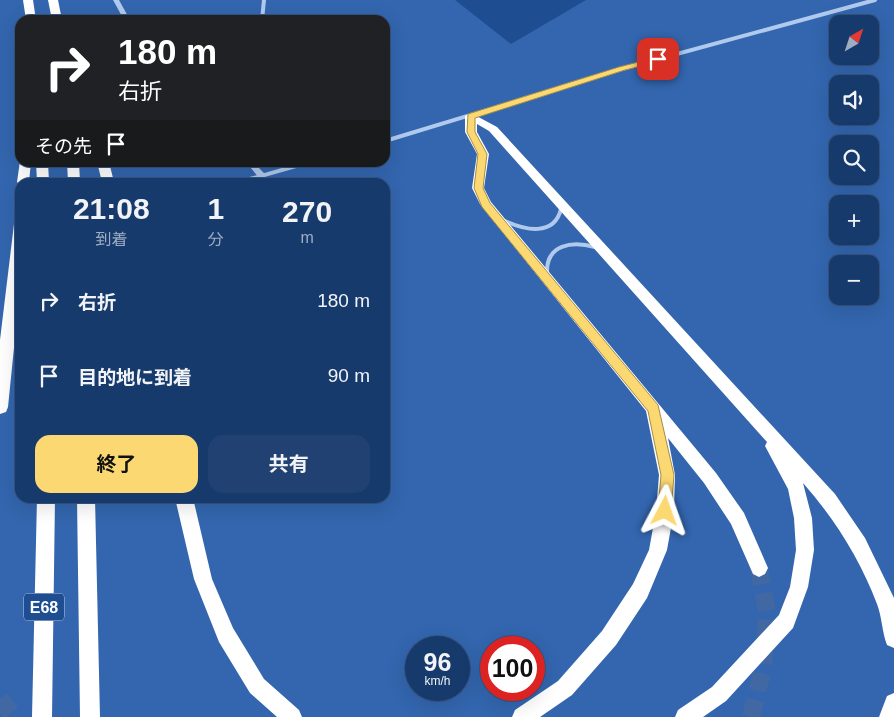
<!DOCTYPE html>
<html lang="ja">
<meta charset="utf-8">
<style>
:root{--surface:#173a6d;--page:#204172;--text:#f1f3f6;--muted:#9eadc2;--line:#365480;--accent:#fbd871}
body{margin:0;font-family:Arial,"Noto Sans JP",sans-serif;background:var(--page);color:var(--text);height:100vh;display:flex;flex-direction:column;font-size:19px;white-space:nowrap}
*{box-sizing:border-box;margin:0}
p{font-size:16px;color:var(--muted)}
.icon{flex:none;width:28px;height:28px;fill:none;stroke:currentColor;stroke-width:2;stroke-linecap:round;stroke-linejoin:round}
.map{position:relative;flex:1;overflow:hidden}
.panel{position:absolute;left:15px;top:178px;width:375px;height:325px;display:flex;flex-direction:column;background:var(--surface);border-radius:15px;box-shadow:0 5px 20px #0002,0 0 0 1px var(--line)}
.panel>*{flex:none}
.guide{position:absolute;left:15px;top:15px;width:375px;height:152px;border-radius:15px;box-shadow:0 5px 20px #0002,0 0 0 1px var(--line);background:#202124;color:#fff;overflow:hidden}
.needle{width:32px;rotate:39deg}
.fabs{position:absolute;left:829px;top:15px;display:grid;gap:10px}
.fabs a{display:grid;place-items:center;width:50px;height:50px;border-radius:10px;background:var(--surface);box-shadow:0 5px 20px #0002,0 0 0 1px var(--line);font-size:25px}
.speed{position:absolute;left:405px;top:636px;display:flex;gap:10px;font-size:25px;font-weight:700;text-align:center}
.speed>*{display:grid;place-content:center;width:65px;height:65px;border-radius:50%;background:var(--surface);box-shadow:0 5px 20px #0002,0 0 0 1px var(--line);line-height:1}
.speed small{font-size:12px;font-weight:400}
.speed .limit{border:8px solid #d22;background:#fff;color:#111}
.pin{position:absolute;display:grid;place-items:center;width:42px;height:42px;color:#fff;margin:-21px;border-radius:10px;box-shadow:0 2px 8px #0006}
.me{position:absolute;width:55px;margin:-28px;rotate:4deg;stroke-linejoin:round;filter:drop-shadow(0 0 4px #0008)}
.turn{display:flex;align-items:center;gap:18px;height:105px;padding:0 20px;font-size:22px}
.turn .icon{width:65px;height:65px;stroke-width:2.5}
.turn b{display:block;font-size:35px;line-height:42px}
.then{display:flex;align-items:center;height:48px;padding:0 20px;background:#0003;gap:10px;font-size:19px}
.eta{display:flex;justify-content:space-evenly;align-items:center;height:85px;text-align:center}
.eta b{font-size:30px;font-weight:700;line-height:35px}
.action{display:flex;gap:10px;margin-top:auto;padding:10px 20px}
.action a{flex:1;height:58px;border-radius:15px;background:var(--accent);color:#111;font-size:20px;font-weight:700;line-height:58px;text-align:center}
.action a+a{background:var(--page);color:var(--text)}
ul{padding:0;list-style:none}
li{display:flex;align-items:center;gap:15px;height:75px;padding:0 20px}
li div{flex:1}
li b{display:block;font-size:19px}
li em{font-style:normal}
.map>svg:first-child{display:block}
.green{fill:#3366af;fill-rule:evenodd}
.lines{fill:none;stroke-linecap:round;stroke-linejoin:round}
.motorway-tunnel{stroke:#4168a2;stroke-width:18;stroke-dasharray:18 9;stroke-linecap:butt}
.service{stroke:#b0caed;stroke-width:4}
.minor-far1{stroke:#b0caed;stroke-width:4}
.minor{stroke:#b0caed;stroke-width:4.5}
.tertiary{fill:#b0caed;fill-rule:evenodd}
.motorway{fill:#fff;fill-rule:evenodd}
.route{fill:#fbd871;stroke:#a38c49}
.labels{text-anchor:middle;stroke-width:4;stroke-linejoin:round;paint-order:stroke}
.shield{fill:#1f4d91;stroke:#bccade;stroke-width:1}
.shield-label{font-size:16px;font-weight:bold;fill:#fff}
</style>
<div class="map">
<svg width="894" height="717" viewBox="0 0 894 717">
<rect width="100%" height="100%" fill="#1f4d91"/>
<!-- green -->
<path class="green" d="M0 0H455L511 44 586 0H894V717H0ZM20 20H385V162H20ZM838 24H870V56H838ZM838 84H870V116H838ZM838 144H870V176H838ZM20 182H385V498H20ZM838 204H870V236H838ZM838 264H870V296H838ZM416 648H459V690H416ZM491 648H534V690H491Z"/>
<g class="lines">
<!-- motorway-tunnel -->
<path class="motorway-tunnel" d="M0 699 15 717
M751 717 763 668 767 612 759 568"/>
<!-- service -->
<path class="service" d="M505 221C525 230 554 237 561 209
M547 273C546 244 572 241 595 247"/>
<!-- minor-far1 -->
<path class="minor-far1" d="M262 20 264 0
M385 141 622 69 875 0
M247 180 310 162"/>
<!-- minor -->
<path class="minor" d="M240 182 251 179"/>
<!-- tertiary -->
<path class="tertiary" d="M113 0H119L130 20H124Z
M246 162H253L265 174V178H259Z"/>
<!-- motorway -->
<path class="motorway" d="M23 0H33L36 20H26Z
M48 0H58L62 20H52Z
M471 113 497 127 835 494 865 538 894 598V648L887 645C882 632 882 617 877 604 860 559 834 518 803 483L812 518 814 550 808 587 793 628 726 701 703 717H675L678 710 712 687 779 615 790 587 796 550 794 518 788 489 765 446 767 442 489 131 477 124V132L489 154 484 188 491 202 716 473 744 513 768 568 765 574 759 577 753 574 731 524 704 483 668 438 675 475 674 511 667 550 647 598 616 645 572 695 540 717H512L515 710 558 681 602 631 633 584 649 550 656 511 659 475 646 411 480 204 472 188 477 154 465 132V116Z
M20 161V162H31L29 182H20V185L17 182Z
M36 162H48L49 182H37Z
M67 162H79L80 182H68Z
M97 162H109L114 182H102Z
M20 220V288L8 407 6 412 0 414V340L14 224 15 221Z
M37 498H55L52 717H32Z
M77 498H95L100 717H80Z
M175 498H193L212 579 233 628 264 679 299 710 302 717H277L250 693 219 642 194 579Z
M894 693V717H879L887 696Z"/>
</g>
<!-- route -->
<path class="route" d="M658 57 661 58V61L625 70 475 118V132L487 154 483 188 490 203 658 405 674 475 671 511 670 515 665 517 660 515 658 511 661 475 648 411 482 207 474 188 478 154 467 132 468 114 619 67Z"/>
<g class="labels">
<!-- shield labels -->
<rect class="shield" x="24" y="593.5" width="40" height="27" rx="4"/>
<g class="shield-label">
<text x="44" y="613">E68</text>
</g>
</g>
</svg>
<div class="fabs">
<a><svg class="needle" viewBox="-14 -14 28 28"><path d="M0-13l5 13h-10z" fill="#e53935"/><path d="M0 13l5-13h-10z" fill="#9eadc2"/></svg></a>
<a><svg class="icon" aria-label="sound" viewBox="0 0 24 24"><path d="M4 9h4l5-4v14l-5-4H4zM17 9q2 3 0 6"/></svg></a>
<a><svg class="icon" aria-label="search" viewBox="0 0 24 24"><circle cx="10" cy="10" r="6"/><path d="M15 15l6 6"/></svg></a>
<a>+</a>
<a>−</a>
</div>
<div class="speed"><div>96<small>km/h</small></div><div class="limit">100</div></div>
<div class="pin" style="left:658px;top:59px;background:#d93025"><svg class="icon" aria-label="arrive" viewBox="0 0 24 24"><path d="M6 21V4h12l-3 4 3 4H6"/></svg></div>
<svg class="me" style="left:665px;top:511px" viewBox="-20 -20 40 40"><path d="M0-17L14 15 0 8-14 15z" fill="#fbd871" stroke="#fff" stroke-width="4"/></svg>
<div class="guide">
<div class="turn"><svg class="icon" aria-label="right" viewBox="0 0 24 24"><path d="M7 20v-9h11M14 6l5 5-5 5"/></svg><div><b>180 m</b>右折</div></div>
<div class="then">その先<svg class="icon" aria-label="arrive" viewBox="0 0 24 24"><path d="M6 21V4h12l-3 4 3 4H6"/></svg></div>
</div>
<section class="panel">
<div class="eta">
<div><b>21:08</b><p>到着</p></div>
<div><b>1</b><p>分</p></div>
<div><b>270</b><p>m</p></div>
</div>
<ul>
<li><svg class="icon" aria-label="right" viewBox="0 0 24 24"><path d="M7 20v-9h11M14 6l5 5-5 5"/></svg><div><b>右折</b></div><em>180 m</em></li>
<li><svg class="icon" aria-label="arrive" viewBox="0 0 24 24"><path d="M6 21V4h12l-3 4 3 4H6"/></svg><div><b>目的地に到着</b></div><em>90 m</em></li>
</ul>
<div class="action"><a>終了</a><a>共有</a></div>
</section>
</div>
